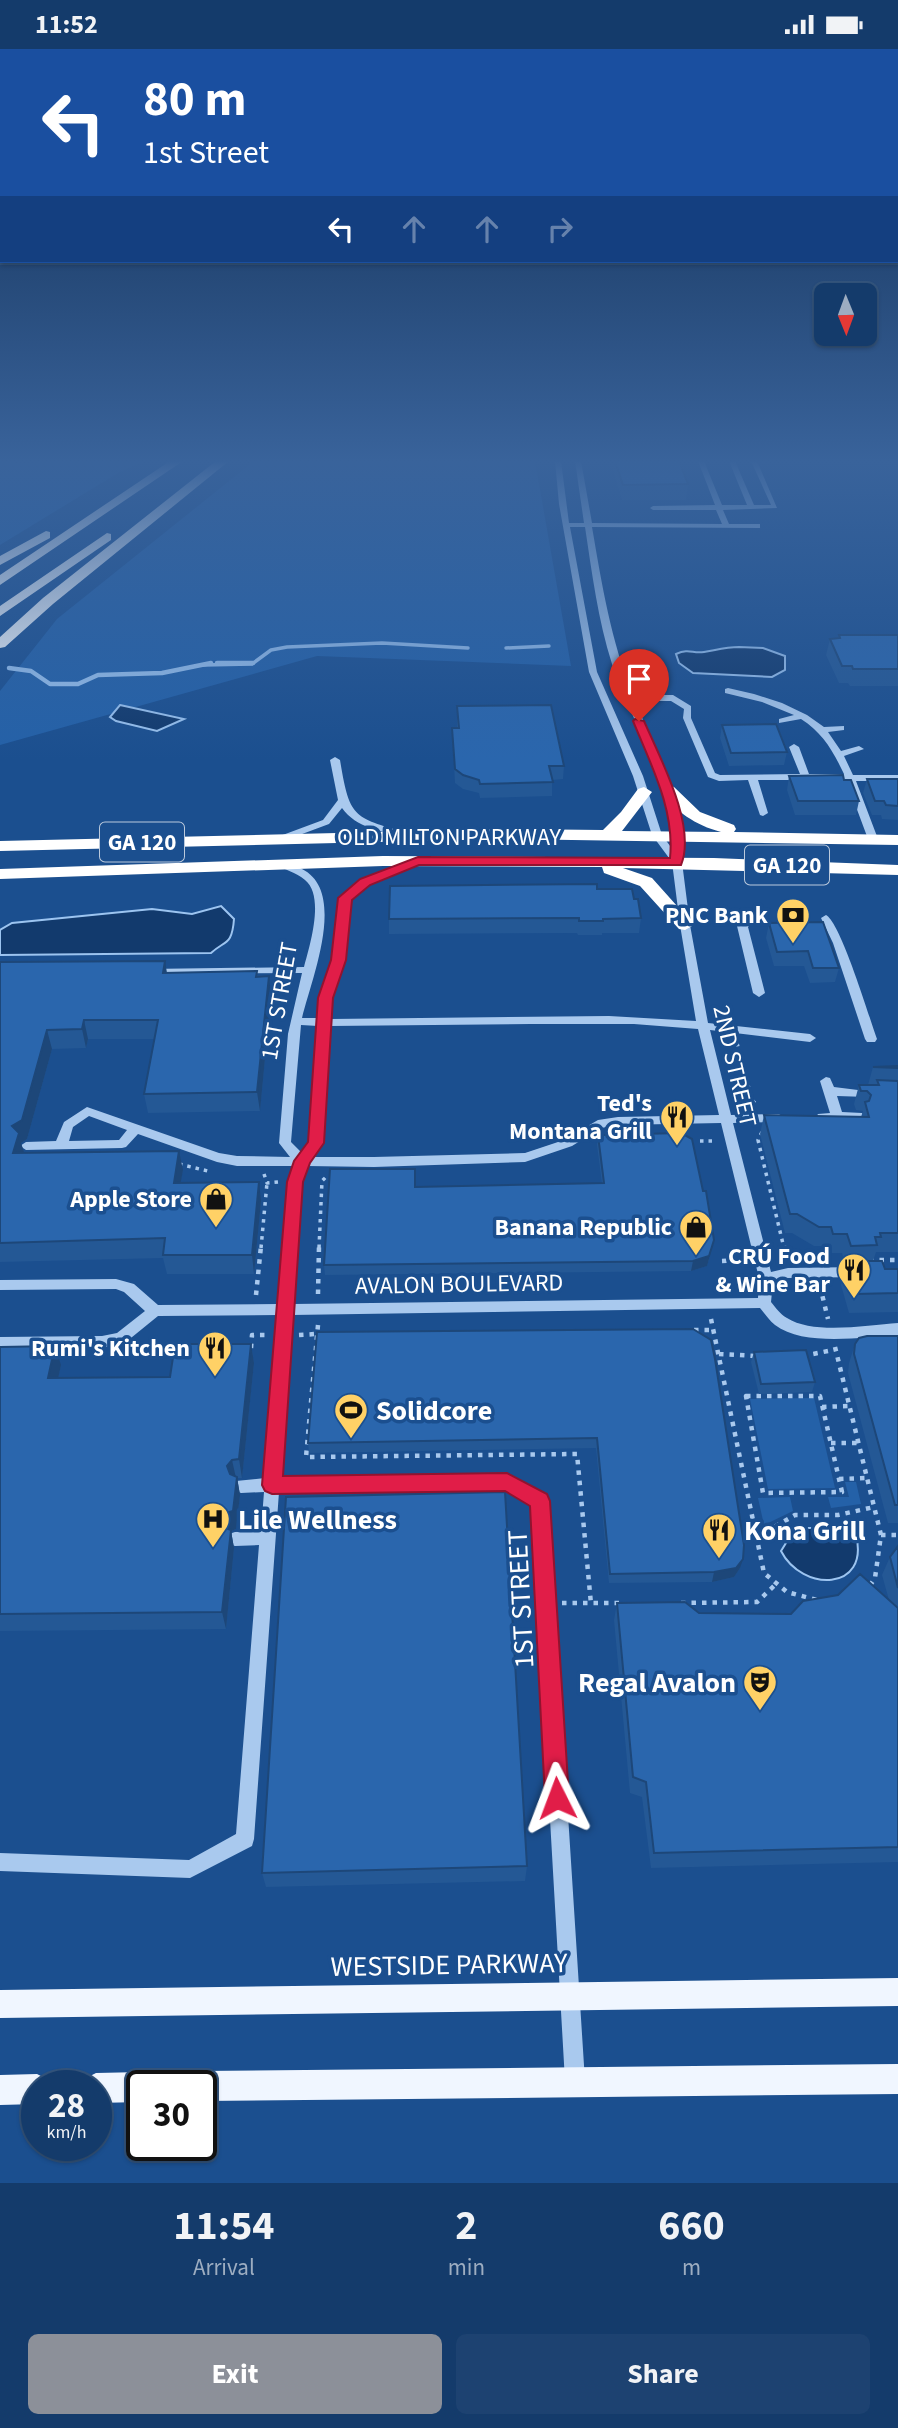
<!DOCTYPE html>
<meta charset="utf-8">
<style>
:root{--surface:#143b6b;--page:#1d4271;--text:#f1f3f6;--muted:#9dadc1;--line:#33557e;--accent:#8c9099}
body{margin:0;font-family:"Source Sans 3",sans-serif;background:var(--page);color:var(--text);height:100vh;display:flex;flex-direction:column;font-size:26px;white-space:nowrap}
*{box-sizing:border-box;margin:0}
p{font-size:23px;color:var(--muted)}
.icon{flex:none;width:38px;height:38px;fill:none;stroke:currentColor;stroke-width:2;stroke-linecap:round;stroke-linejoin:round}
.map{position:relative;height:2134px;overflow:hidden}
.drawer{display:flex;flex-direction:column;background:var(--surface);flex:1}
.drawer>*{flex:none}
.top-card{position:absolute;left:0px;top:0px;width:900px;height:214px;box-shadow:0 2px 5px #0004,0 0 0 2px var(--line);background:#1a4fa0;color:#fff;overflow:hidden}
.needle{width:46px;rotate:179deg}
.tools{position:absolute;left:814px;top:234px;display:grid;gap:14px}
.tools a{display:grid;place-items:center;width:63px;height:63px;border-radius:10px;background:var(--surface);box-shadow:0 2px 5px #0004,0 0 0 2px var(--line);font-size:35px}
.speed{position:absolute;left:21px;top:2021px;display:flex;gap:14px;font-size:35px;font-weight:700;text-align:center}
.speed>*{display:grid;place-content:center;width:91px;height:91px;border-radius:50%;background:var(--surface);box-shadow:0 2px 5px #0004,0 0 0 2px var(--line);line-height:1}
.speed small{font-size:18px;font-weight:400}
.speed .limit{border:4px solid #111;border-radius:10px;background:#fff;color:#111}
.pin{position:absolute;display:grid;place-items:center;width:60px;height:60px;color:#fff;margin:-72px -30px;border-radius:50% 50% 50% 0;rotate:-45deg;box-shadow:0 0 7px #0007}
.pin .icon{rotate:45deg}
.me{position:absolute;width:77px;margin:-38px;rotate:357deg;stroke-linejoin:round;filter:drop-shadow(0 0 5px #0008)}
.turn{display:flex;align-items:center;gap:24px;height:147px;padding:0 28px;font-size:32px}
.turn .icon{width:91px;height:91px;stroke-width:2.5}
.turn b{display:block;font-size:49px;line-height:60px}
.lanes{display:flex;align-items:center;height:66px;padding:0 28px;background:#0003;justify-content:center;gap:35px;direction:ltr}
.lanes .off{opacity:.35}
.eta{display:flex;justify-content:space-evenly;align-items:center;height:119px;text-align:center}
.eta b{font-size:42px;font-weight:700;line-height:49px}
.primary-button{display:flex;gap:14px;margin-top:auto;padding:14px 28px}
.primary-button a{flex:1;height:80px;border-radius:10px;background:var(--accent);color:#fff;font-size:28px;font-weight:700;line-height:80px;text-align:center}
.primary-button a+a{background:var(--page);color:var(--text)}
.status{display:flex;justify-content:space-between;align-items:center;height:49px;padding:0 35px;background:var(--surface);direction:ltr}
.status svg{height:19px;fill:currentColor}
.map>svg:first-child{display:block}
.green{fill:#2461a8}
.water{fill:#123a6d;stroke:#9cc4f0;stroke-width:2}
.lines{fill:none;stroke-linecap:round;stroke-linejoin:round}
.stream-far1{stroke:#9cc4f0;stroke-width:3.5}
.stream{stroke:#9cc4f0;stroke-width:4.5}
.path-far1{stroke:#a9c9ee;stroke-width:3.5;stroke-dasharray:3.5 5;stroke-linecap:butt}
.path{stroke:#a9c9ee;stroke-width:4.5;stroke-dasharray:4.5 6;stroke-linecap:butt}
.minor{fill:#a9c9ee;fill-rule:evenodd}
.major{fill:#f0f6ff;fill-rule:evenodd}
.highway{fill:#fff;fill-rule:evenodd}
.wall{fill:#245895}
.shaded-wall{fill:#1d4779}
.building{fill:#2a66ad;stroke:#1d4779;stroke-width:2}
.route{fill:#e11d48;stroke:#92132f;stroke-width:2}
.labels{text-anchor:middle;stroke-width:7;stroke-linejoin:round;paint-order:stroke}
.shield{fill:#1b4f8f;stroke:#bbcadd;stroke-width:2}
.shield-label{font-size:23px;font-weight:bold;fill:#fff}
.street-label{font-size:24px;fill:#fff;stroke:#1b4f8f}
.poi-label{font-size:24px;font-weight:bold;fill:#fff;stroke:#1b4f8f;text-anchor:end}
.near-poi-label{font-size:28px;font-weight:bold;fill:#fff;stroke:#1b4f8f;text-anchor:start}
.near-street-label{font-size:28px;fill:#fff;stroke:#1b4f8f}
</style>
<div class="status"><b>11:52</b><svg viewBox="0 0 49 12"><path d="M0 12V9h3v3zM5 12V6h3v6zM10 12V3h3v9zM15 12V0h3v12zM26 1h20v11H26zM47 4h2v5h-2z"/></svg></div>
<div class="map">
<svg width="898" height="2134" viewBox="0 0 898 2134">
<rect width="100%" height="100%" fill="#1b4f8f"/>
<!-- green -->
<path class="green" d="M0 412 30 415 35 412H144L118 424 0 496Z
M254 412H535L571 617 317 607 0 696V642L57 570Z
M814 1349 835 1439 768 1440 750 1350Z
M845 1433H856L861 1455 831 1459 828 1448H849Z
M790 1448 793 1462 764 1476 758 1449Z"/>
<!-- water -->
<path class="water" d="M739 598 763 599 785 607V621L772 628 693 624 679 614 676 605C690 599 692 605 704 603 716 601 726 598 739 598Z
M120 656 184 670 157 682 116 672 110 668Z
M221 857 234 870C232 897 225 891 211 904L0 906V881L12 874 152 860 192 865Z
M801 1479H832L856 1486C870 1543 802 1543 781 1502L791 1486Z"/>
<g class="lines">
<!-- stream-far1 -->
<path class="stream-far1" d="M506 599 549 597
M203 616 252 615 271 601 287 598 382 594 468 599"/>
<!-- stream -->
<path class="stream" d="M217 614H253
M9 619 31 622 50 635H78L98 626 162 624 211 614"/>
<!-- path-far1 -->
<path class="path-far1" d="M737 994 752 1051 757 1056
M762 1083 758 1091 784 1199
M700 1092H717
M179 1115 212 1123
M264 1125 267 1134 278 1133
M261 1199 267 1134
M319 1199 322 1132 326 1128"/>
<!-- path -->
<path class="path" d="M784 1197 787 1210
M869 1211H898
M722 1212 745 1211
M820 1237 828 1270
M318 1245 319 1197
M256 1246 261 1197
M711 1270 764 1524 787 1543 817 1551
M318 1276 306 1408 577 1405 591 1555
M694 1281H713
M299 1286 316 1285
M835 1298 881 1486 875 1529 869 1538
M251 1299 252 1286H267
M149 1305H177
M719 1305 757 1307
M803 1307 833 1301
M746 1347H820L842 1443 763 1444Z
M822 1358 849 1357
M831 1394H858
M839 1430 867 1429
M881 1486H898
M757 1488 795 1466H838L874 1458
M562 1554H621
M681 1554 757 1553 775 1536"/>
<!-- minor -->
<path class="minor" d="M555 412H561L569 474H584L575 412H581L592 474 722 475 716 461H653L650 459 653 457 715 456 698 412H704L722 456H747L729 412H735L754 456H771L751 412H757L777 459 723 461 729 475H760V479L592 478C602 536 611 592 633 646H673L691 657V669L715 724 720 726 800 725 789 698 794 695 799 698 809 725H844C833 702 823 684 801 670L779 674V670L794 666 762 653 725 644V640L728 639 754 645 782 654 807 666 824 678 844 677V681L828 683 841 702 859 697 864 700 844 707 853 726H898V732H856L878 790 876 792H870L868 790 846 731H758L768 764 763 767 760 766 748 731 719 732 708 728 683 669 684 660 671 652H635L673 741 684 786 682 813 690 876 708 974 810 985 816 989 810 993 710 981 731 1066 779 1065 785 1069 779 1073 733 1074 771 1223 788 1219 859 1218 864 1219 866 1223 864 1227 859 1228 788 1229 773 1233 771 1253C776 1259 780 1265 787 1269 813 1286 868 1276 898 1274V1286C863 1288 804 1298 775 1276 769 1271 765 1265 760 1259L292 1266 280 1429 507 1426 546 1447 548 1452 585 2032 582 2039 575 2042 568 2039 565 2032 532 1456 505 1440 279 1443 254 1790 252 1797 190 1829 0 1822V1804L189 1811 236 1785 259 1496 235 1497 229 1495 227 1490 229 1485 235 1483 261 1482 264 1443 241 1444 236 1442 233 1437 236 1432 265 1429 278 1266 158 1267 126 1293 102 1299 0 1300V1288L102 1287 117 1284 145 1262 124 1243 116 1240 0 1241V1231L116 1230 134 1235 158 1256 279 1255 289 1133 294 1117H237L217 1113 138 1085 126 1098 122 1099 26 1101 20 1097 26 1093 56 1092 64 1073 87 1058 219 1104 237 1107 290 1108 279 1094 288 985 302 924 151 925 147 924 146 922 147 920 304 918C310 896 325 847 305 831 296 823 284 821 275 815L276 813C285 812 294 816 302 820 348 843 311 931 302 969H319L320 949 333 911 340 849 361 831 417 809 422 812 421 814 369 835 350 850 343 911 332 949 330 970 609 967 696 972 680 876 672 813 652 786 633 727 589 623 559 455ZM570 478H585C592 524 598 571 612 615 629 670 678 742 673 801L662 786 643 727 597 623ZM530 975H634L698 980 719 1066 618 1068 598 1071 564 1091 525 1104 374 1108H312L322 1094 330 977ZM301 976 318 977 310 1093 302 1104 291 1093ZM89 1067 127 1081 119 1091 69 1092 73 1078ZM721 1074 759 1229 758 1249 293 1255 301 1133 307 1117 374 1118 525 1113 572 1097 601 1079 618 1076Z
M335 708 340 711C350 772 354 768 411 785V789H405C382 782 356 779 342 759L329 775 286 791H280V787L323 771 338 751 330 711Z
M826 866C841 874 869 968 877 990L875 993H867L865 990 833 894 821 869Z
M751 867 756 870 748 878 765 944 759 948 753 944 737 877Z
M826 1028 830 1029 834 1038 858 1041H898V1049L837 1047 842 1063 862 1064 864 1067 862 1070 818 1071 816 1068 818 1065 830 1064 820 1032Z"/>
<!-- major -->
<path class="major" d="M898 1929V1957L0 1969V1941Z
M898 2015V2045L201 2052V2037H186L191 2027 201 2022Z
M142 2023 152 2028 156 2037H142V2053L96 2054V2037H82L86 2029 96 2024Z
M37 2025 47 2030 51 2037H37V2055L0 2056V2026Z"/>
<!-- highway -->
<path class="highway" d="M170 412H183L0 536V526Z
M216 412H229L53 555 5 598 0 599V588L43 549Z
M46 482 50 483V489L0 516V507Z
M107 484 111 485V491L0 567V557Z
M668 736 674 738 700 763 734 776 736 780 734 783 898 786V796L503 790 0 802V792L503 780 603 781 621 763 638 740 644 738 652 743 622 782 721 783C695 776 676 763 660 741Z
M383 807 714 809 898 816V826L623 819 652 829 694 876 685 881 679 880 640 837 604 824 602 818 383 817 0 830V820Z"/>
</g>
<!-- wall -->
<path class="wall" d="M611 412H679L688 435 686 451H622L611 415Z
M839 586H898V637H850L848 634H839L826 606 830 590 838 589Z
M457 657 564 717 563 730 552 731V747L480 749 479 744 463 740 455 734 452 679H457Z
M722 676 787 703 784 716 729 717 720 689Z
M789 727 859 752 856 766H795L787 741Z
M867 730H898V771L882 770 881 766H872L863 744Z
M597 840 634 850 641 869 639 884H602V886H578L577 884 389 885V870Z
M769 874 839 919 835 933 810 934 804 917H774L766 889Z
M0 913 167 924 269 927 271 946 260 1062 148 1064 144 1045 155 990H88L86 999 52 1000 27 1090 21 1094 24 1104 183 1121 180 1134 261 1152 254 1225H167L163 1209 0 1213Z
M898 1017V1203H876L873 1212 885 1220H898V1263L849 1264 841 1236 847 1216H854H845L842 1204H827L826 1197H814L792 1184H785L760 1085 764 1066 861 1068 863 1062 856 1061 854 1055 859 1036H868L873 1018Z
M598 1086 714 1191 707 1217 691 1222 325 1226 324 1216 415 1138 602 1134 597 1096Z
M693 1280 740 1519 734 1528 712 1533 609 1534 596 1399 309 1404 308 1394Z
M898 1287V1474H888L848 1324 849 1314 855 1295Z
M251 1295 254 1314 242 1429H237L240 1446 236 1480 231 1482 234 1499 226 1580 0 1582V1298L61 1316 58 1329 170 1328Z
M754 1303 815 1333 812 1343 759 1345 751 1313Z
M898 1497V1813L651 1819 642 1748 630 1744 614 1571 617 1554 699 1564 791 1565 889 1551 882 1526 890 1508Z
M527 1817 525 1832 266 1838 262 1824Z"/>
<!-- shaded-wall -->
<path class="shaded-wall" d="M165 912 168 930 163 924Z
M269 927 271 946 260 1062 257 1043Z
M84 971 88 990 86 999 82 980Z
M47 981 52 1000 27 1090 21 1094 24 1103 19 1123 13 1104 12 1077Z
M179 1102 183 1121 177 1153 174 1134Z
M259 1133 261 1152 254 1225 252 1206Z
M714 1191 707 1217 691 1222 693 1212Z
M251 1295 254 1314 242 1429 239 1410Z
M55 1297 61 1316 54 1348 48 1329Z
M232 1411 236 1429 231 1436 227 1417Z
M237 1428 240 1446 236 1480 231 1482 234 1499 226 1580 222 1563 225 1489 221 1471Z
M743 1510 740 1519 734 1528 712 1533 714 1523Z"/>
<!-- building -->
<path class="building" d="M615 412H679L688 435 623 436Z
M839 586H898V620H853L852 617H842L830 590 840 589Z
M551 656 564 717H549L553 733 480 735 479 731 463 726 455 720 452 679H459L457 657Z
M776 675 787 703 731 704 722 676Z
M843 726 844 731H851L859 752H798L789 727Z
M867 730H898V757L886 756 884 752H875Z
M597 835V840H632L634 850H638L641 869 603 870V872H579V869L389 870 390 837Z
M823 873 839 919H813L808 902 777 903 769 874Z
M165 912 163 924 257 922 256 928 269 927 257 1043 144 1045 158 971H84L82 980 47 981 22 1071 12 1077 19 1084 13 1104 179 1102 174 1134 259 1133 252 1206H163L165 1189 0 1194V913Z
M898 1017V1019L873 1018Z
M877 1031 898 1032V1184H880L881 1188H875L877 1196 851 1197 847 1185H833L831 1178H819L797 1165H790L764 1066 869 1068 865 1053 869 1052 871 1046 867 1042H861L859 1036H879Z
M681 1084 692 1090 703 1142H706L714 1191 709 1207 693 1212 324 1216 330 1120H415V1138L604 1134 598 1086Z
M855 1212H882L885 1220H898V1244L855 1245 847 1216H856Z
M693 1280 711 1291 715 1310 744 1496 743 1510 736 1519 714 1523 610 1525 597 1389 308 1394 317 1283Z
M867 1287H898V1456H895L854 1305 855 1295 859 1289Z
M175 1295H251L239 1410 232 1411 227 1417 230 1425 237 1428 233 1462 225 1464 221 1471 223 1478 231 1481 222 1563 0 1565V1298L55 1297 48 1329 170 1328Z
M806 1301 815 1333 761 1335 754 1303Z
M505 1443 527 1817 262 1824 286 1448Z
M898 1497V1539L890 1508Z
M860 1525 898 1559V1798L654 1804 646 1733 633 1728 617 1554 685 1553 699 1564 791 1565 803 1552 838 1546Z"/>
<!-- sky -->
<linearGradient id="sky" x2="0" y2="1"><stop stop-color="#0f2b4f"/><stop offset="0.58" stop-color="#39639b"/><stop offset="1" stop-color="#39639b" stop-opacity="0"/></linearGradient>
<rect width="898" height="711" fill="url(#sky)"/>
<!-- route -->
<path class="route" d="M635 670 644 672C660 709 697 777 681 816H419L370 836 352 851 346 911 333 949 324 1094 310 1114 303 1133 283 1427 507 1424 547 1445 550 1452 569 1749 565 1757 557 1761 549 1757 545 1749 530 1457 505 1442 272 1445 265 1442 262 1436 287 1133 294 1112 308 1093 318 949 331 911 338 849 360 830 418 808 670 809C675 761 651 716 633 672Z"/>
<!-- icons -->
<defs>
<g id="bank-pin" transform="scale(1.75)"><path d="M0 17L-7.5 6A9.5 9.5 0 1 1 7.5 6Z" fill="#ffd166" stroke="#1b4f8f"/><path d="M-6-4H6V4H-6ZM0-2.3a2.3 2.3 0 1 0 0 4.6a2.3 2.3 0 1 0 0-4.6Z" fill="#111"/></g>
<g id="restaurant-pin" transform="scale(1.75)"><path d="M0 17L-7.5 6A9.5 9.5 0 1 1 7.5 6Z" fill="#ffd166" stroke="#1b4f8f"/><path d="M-5-6h1v4h1v-4h1v4h1v-4h1v5L-1.5 .5V6h-2V.5L-5-1ZM5-6V6H3V1.5H1.5Q1.5-4 5-6Z" fill="#111"/></g>
<g id="shop-pin" transform="scale(1.75)"><path d="M0 17L-7.5 6A9.5 9.5 0 1 1 7.5 6Z" fill="#ffd166" stroke="#1b4f8f"/><path d="M-5-2.5h2.3a2.7 3.5 0 0 1 5.4 0H5L5.5 6h-11ZM-1.5-2.5h3a1.5 2.3 0 0 0-3 0Z" fill="#111"/></g>
<g id="stadium-pin" transform="scale(1.75)"><path d="M0 17L-7.5 6A9.5 9.5 0 1 1 7.5 6Z" fill="#ffd166" stroke="#1b4f8f"/><path d="M0-5a6.5 5 0 1 0 0 10a6.5 5 0 1 0 0-10ZM-3.5-1.8h7v3.6h-7Z" fill="#111"/></g>
<g id="hospital-pin" transform="scale(1.75)"><path d="M0 17L-7.5 6A9.5 9.5 0 1 1 7.5 6Z" fill="#ffd166" stroke="#1b4f8f"/><path d="M-5-5h3v3.5h4V-5h3V5h-3V1.5h-4V5h-3Z" fill="#111"/></g>
<g id="theatre-pin" transform="scale(1.75)"><path d="M0 17L-7.5 6A9.5 9.5 0 1 1 7.5 6Z" fill="#ffd166" stroke="#1b4f8f"/><path d="M-5-5.5Q0-4 5-5.5V0Q5 5 0 6Q-5 5-5 0ZM-3.3-2.5H-1v1.5H-3.3ZM1-2.5H3.3v1.5H1ZM-2.8 1Q0 5.5 2.8 1Z" fill="#111"/></g>
</defs>
<g fill-rule="evenodd">
<use href="#bank-pin" x="793" y="866"/>
<use href="#restaurant-pin" x="677" y="1068"/>
<use href="#shop-pin" x="216" y="1150"/>
<use href="#shop-pin" x="696" y="1178"/>
<use href="#restaurant-pin" x="854" y="1221"/>
<use href="#restaurant-pin" x="215" y="1299"/>
<use href="#stadium-pin" x="351" y="1361"/>
<use href="#hospital-pin" x="213" y="1470"/>
<use href="#restaurant-pin" x="719" y="1481"/>
<use href="#theatre-pin" x="760" y="1633"/>
</g>
<g class="labels">
<!-- shield labels -->
<g class="shield">
<rect x="100" y="773.5" width="84" height="39" rx="5"/>
<rect x="745" y="796.5" width="84" height="39" rx="5"/>
</g>
<g class="shield-label">
<text x="142" y="801">GA 120</text>
<text x="787" y="824">GA 120</text>
</g>
<!-- street labels -->
<g class="street-label">
<text x="449" y="796">OLD MILTON PARKWAY</text>
<text transform="translate(279 952) rotate(-80)" y="8">1ST STREET</text>
<text transform="translate(735 1017) rotate(77)" y="8">2ND STREET</text>
<text transform="translate(459 1235) rotate(-1)" y="8">AVALON BOULEVARD</text>
</g>
<!-- poi labels -->
<g class="poi-label">
<text x="768" y="874">PNC Bank</text>
<text x="652" y="1062">Ted's<tspan x="652" dy="28">Montana Grill</tspan></text>
<text x="192" y="1158">Apple Store</text>
<text x="672" y="1186">Banana Republic</text>
<text x="830" y="1215">CRÚ Food<tspan x="830" dy="28">&amp; Wine Bar</tspan></text>
<text x="190" y="1307">Rumi's Kitchen</text>
</g>
<!-- near-poi labels -->
<g class="near-poi-label">
<text x="376" y="1371">Solidcore</text>
<text x="238" y="1480">Lile Wellness</text>
<text x="744" y="1491">Kona Grill</text>
<text x="736" y="1643" text-anchor="end">Regal Avalon</text>
</g>
<!-- near-street labels -->
<g class="near-street-label">
<text transform="translate(520 1550) rotate(-93)" y="10">1ST STREET</text>
<text transform="translate(449 1915) rotate(-1)" y="10">WESTSIDE PARKWAY</text>
</g>
</g>
</svg>
<div class="tools">
<a><svg class="needle" viewBox="-14 -14 28 28"><path d="M0-13l5 13h-10z" fill="#e53935"/><path d="M0 13l5-13h-10z" fill="#9dadc1"/></svg></a>
</div>
<div class="speed"><div>28<small>km/h</small></div><div class="limit">30</div></div>
<div class="pin" style="left:639px;top:672px;background:#d93025"><svg class="icon" aria-label="arrive" viewBox="0 0 24 24"><path d="M6 21V4h12l-3 4 3 4H6"/></svg></div>
<svg class="me" style="left:557px;top:1749px" viewBox="-20 -20 40 40"><path d="M0-17L14 15 0 8-14 15z" fill="#e11d48" stroke="#fff" stroke-width="4"/></svg>
<div class="top-card">
<div class="turn"><svg class="icon" aria-label="left" viewBox="0 0 24 24"><path d="M17 20v-9H6M10 6l-5 5 5 5"/></svg><div><b>80 m</b>1st Street</div></div>
<div class="lanes"><svg class="icon" aria-label="left" viewBox="0 0 24 24"><path d="M17 20v-9H6M10 6l-5 5 5 5"/></svg><svg class="icon off" aria-label="ahead" viewBox="0 0 24 24"><path d="M12 20V5M6 11l6-6 6 6"/></svg><svg class="icon off" aria-label="ahead" viewBox="0 0 24 24"><path d="M12 20V5M6 11l6-6 6 6"/></svg><svg class="icon off" aria-label="right" viewBox="0 0 24 24"><path d="M7 20v-9h11M14 6l5 5-5 5"/></svg></div>
</div>
</div>
<section class="drawer">
<div class="eta">
<div><b>11:54</b><p>Arrival</p></div>
<div><b>2</b><p>min</p></div>
<div><b>660</b><p>m</p></div>
</div>
<div class="primary-button"><a>Exit</a><a>Share</a></div>
</section>
